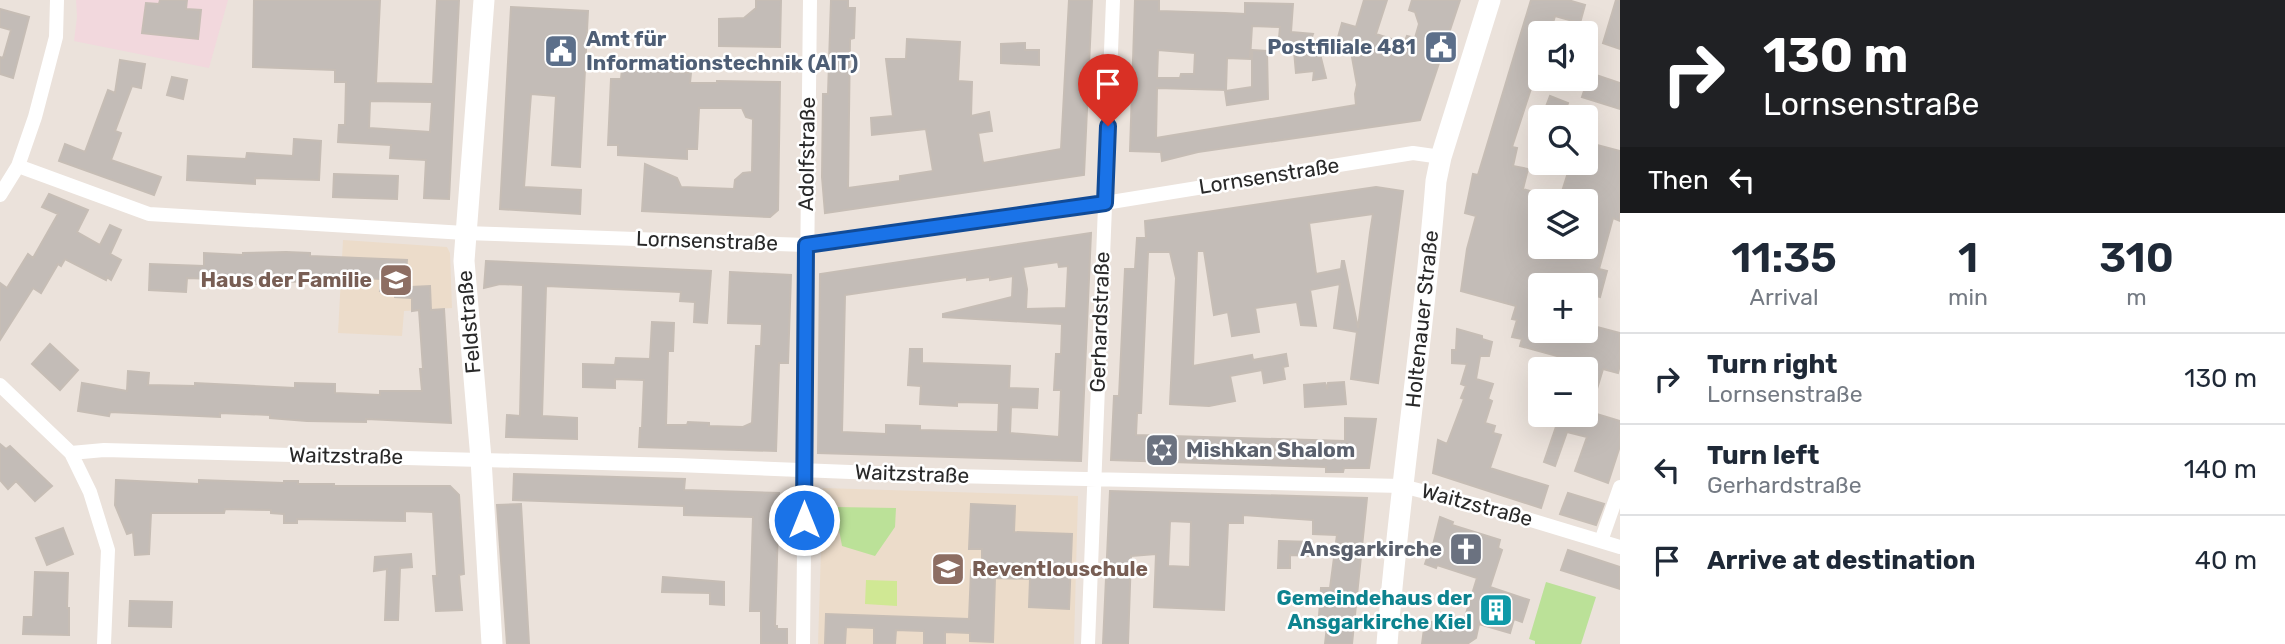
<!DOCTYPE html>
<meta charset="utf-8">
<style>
:root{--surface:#fff;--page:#f6f6f7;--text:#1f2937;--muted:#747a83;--line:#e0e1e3}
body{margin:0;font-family:Rubik,sans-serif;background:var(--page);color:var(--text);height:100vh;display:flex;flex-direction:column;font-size:26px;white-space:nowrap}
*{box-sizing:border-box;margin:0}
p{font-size:23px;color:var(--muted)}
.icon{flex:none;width:38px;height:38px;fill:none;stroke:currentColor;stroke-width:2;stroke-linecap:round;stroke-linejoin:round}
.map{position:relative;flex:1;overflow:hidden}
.side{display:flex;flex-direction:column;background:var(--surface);width:665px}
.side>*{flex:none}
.banner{background:#202124;color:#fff;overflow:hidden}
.tools{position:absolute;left:1528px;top:21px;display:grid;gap:14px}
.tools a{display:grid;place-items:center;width:70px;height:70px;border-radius:7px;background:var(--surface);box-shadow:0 7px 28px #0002;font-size:35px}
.pin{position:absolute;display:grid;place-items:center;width:60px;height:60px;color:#fff;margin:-72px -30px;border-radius:50% 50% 50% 0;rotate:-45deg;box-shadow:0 0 7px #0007}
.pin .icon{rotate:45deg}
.me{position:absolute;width:77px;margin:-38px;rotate:0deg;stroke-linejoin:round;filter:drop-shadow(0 0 5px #0008)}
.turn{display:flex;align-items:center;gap:24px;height:147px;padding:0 28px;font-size:32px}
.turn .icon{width:91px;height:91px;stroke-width:2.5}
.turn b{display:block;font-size:49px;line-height:60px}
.then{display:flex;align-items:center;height:66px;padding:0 28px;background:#0003;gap:14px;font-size:26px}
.eta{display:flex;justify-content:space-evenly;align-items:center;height:119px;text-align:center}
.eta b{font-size:42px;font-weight:600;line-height:49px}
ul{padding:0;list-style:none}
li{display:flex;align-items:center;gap:21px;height:91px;padding:0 28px;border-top:2px solid var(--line)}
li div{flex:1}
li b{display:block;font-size:26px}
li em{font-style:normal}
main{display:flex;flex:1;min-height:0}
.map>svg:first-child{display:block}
.education{fill:#ecdcca}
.medical{fill:#f2d8dd}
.green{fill:#bbe198}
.pitch{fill:#d0e894}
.building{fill:#c3bcb7;stroke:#c6bdb5;stroke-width:2;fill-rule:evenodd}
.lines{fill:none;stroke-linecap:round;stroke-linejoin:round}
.street{stroke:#fff;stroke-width:14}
.secondary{stroke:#fff;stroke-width:21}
.route-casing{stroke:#114b97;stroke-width:18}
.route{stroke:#1a73e8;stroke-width:12}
.labels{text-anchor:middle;stroke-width:5;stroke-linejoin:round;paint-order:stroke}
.service-label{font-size:21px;font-weight:bold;fill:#4e5e75;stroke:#fff;text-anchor:start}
.street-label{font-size:21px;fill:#292929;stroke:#fff}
.education-label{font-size:21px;font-weight:bold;fill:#785e54;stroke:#fff;text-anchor:end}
.worship-label{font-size:21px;font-weight:bold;fill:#5b616d;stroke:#fff;text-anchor:start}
.culture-label{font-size:21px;font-weight:bold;fill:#0d838f;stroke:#fff;text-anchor:end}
</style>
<main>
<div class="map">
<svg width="1620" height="644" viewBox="0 0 1620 644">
<rect width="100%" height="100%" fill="#ebe2db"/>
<!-- education -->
<path class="education" d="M343 240 447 247 450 253 452 308 404 311 402 336 338 333Z
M823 488 1078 496 1074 644H818Z"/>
<!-- medical -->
<path class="medical" d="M76 0H228L209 68 74 41 77 17Z"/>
<!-- green -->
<path class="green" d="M835 507 896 508 895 527 875 556 842 546Z
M1546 582 1596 597 1581 644H1535V641L1529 639Z"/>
<!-- pitch -->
<path class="pitch" d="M866 580 897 581V606L865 604Z"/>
<!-- building -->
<path class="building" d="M160 0H187L186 9 201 10 198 39 142 33 146 3 159 4Z
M254 0H380L376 83 433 84 437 0H459L449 199 424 198 426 160 390 158 391 145 338 142 339 125H345L346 82H335V70L253 67ZM370 101 432 102 430 132 369 128Z
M756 0H781L780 47 719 46V19L744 18 756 8Z
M831 0H848V8H855L854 38 850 39 848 188 900 181V176L933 171 926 129 872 135 871 118 893 116 886 59H906L907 39 960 42 958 81 972 82 971 116 989 112 992 131 978 133 983 163 1061 149 1069 0H1092L1084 175 825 213 822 177 823 94H828Z
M1135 0H1159V11L1225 13 1245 14V3L1293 4 1291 32 1313 34 1307 51 1314 50V46H1318L1326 78 1313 80 1314 71 1296 73 1294 51 1278 50 1280 27 1252 26 1250 59 1227 58 1226 90 1157 88 1156 138 1356 105 1355 94 1357 85 1350 46 1337 41 1342 23 1356 27 1364 0H1387L1376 34 1404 43 1407 36 1415 38 1419 24 1415 12 1409 10 1412 0H1460L1420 120 1198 152 1162 161 1161 152 1130 151ZM1158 50 1195 53 1194 74H1181L1180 78H1157Z
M1531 0H1568L1585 5 1580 23 1555 16 1550 33H1540V61L1512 147 1517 148 1513 166 1528 169 1523 189 1540 194V247H1586V201H1559L1571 163H1586V142L1620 151V221L1613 218 1599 269 1607 271 1600 297 1586 293V285H1540V331H1586V324L1620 333V365L1618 373 1603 369 1590 412 1620 421V446L1608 483 1575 471 1587 437 1567 432 1555 466 1544 462 1560 415H1586V369H1565L1568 359 1520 346 1522 339 1512 337 1517 320 1512 319 1516 306 1461 291 1467 249 1476 216 1465 213 1472 179 1473 174 1478 175Z
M1616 0H1620V49L1603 43Z
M511 7 588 11 580 167 552 165 556 96 531 94 524 187 581 190 580 214 500 209Z
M0 9 29 17 13 78 0 74V57L3 58 11 30 0 27Z
M1025 43V50H1039V65L1001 63V44Z
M1252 50 1267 51 1268 99 1227 105 1225 91 1252 87Z
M120 60 145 64 141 88 132 86 115 131 121 133 111 160 161 177 154 195 59 161 65 144 85 152 108 90 115 93Z
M622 69 691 73 690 83H717V81L780 82 778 210 770 217 642 211 645 164 677 178 681 187 734 189 735 180 743 173 752 172 753 119 746 117 742 108H699L697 149H687V159L618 155V145H608L611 79H621Z
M1590 73 1620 83V109L1582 97Z
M172 77 187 80 183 99 167 95Z
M1550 96 1568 103 1563 117H1542Z
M294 139 321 141 319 180 255 178V184L187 180 188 156 246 159 247 153 293 156Z
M334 174 398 176 397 199 333 197Z
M1376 187 1403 191 1378 383 1351 379 1357 332 1334 328 1340 284 1310 290 1316 326 1301 325 1297 302 1255 308 1259 332 1232 336 1228 312 1214 315 1204 251H1197L1193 366 1252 355 1253 360 1286 354 1288 366 1283 367 1285 379 1264 383 1262 370 1230 376 1235 401 1209 406 1170 404 1176 278 1170 252H1148L1141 413H1137L1136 435 1345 441V418L1376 419 1369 468H1344L1343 472H1326V467L1111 460 1114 396H1119L1125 269H1135L1137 238H1146L1145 221ZM1373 214 1370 233 1358 328 1344 261H1342L1341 269 1316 274 1309 223Z
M49 194 88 210 77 232 100 245 110 225 121 230 110 254 121 260 111 280 107 277 106 280 65 259 61 266 58 264 41 293 33 288 0 340V283L7 288 28 254 33 258 58 214 42 207Z
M1091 233 1081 461 818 453 820 274ZM1058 262 1059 267 1068 266 1066 308 1026 309 1027 289 1023 267ZM1013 276 1012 297 943 314V317L1062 324 1061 354H1056L1054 390H1061L1059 437 1010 433 1011 407 1037 408 1038 389 1009 388 1010 366 922 363V349H910L908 385 921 386 920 404 957 406V402L999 403 998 432 920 430V426L886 425V434L842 432 845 295 967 277V280L990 277V280Z
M286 252 310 253V256L407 260 406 272 411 273 410 287 430 286 431 310 444 309 451 423 366 419V422L307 421 270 418V415L220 413V417L110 412 109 416 78 411 82 383 127 391 128 371 149 373 148 385 195 386V383L295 388V383L335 384V393L380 395V391H422L420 369H423L419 310 412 311V298L395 297V292L380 291 381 279 310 275 309 282 268 281V284H243V280L187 278 186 292 149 290 150 264 204 266V253L243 255V253Z
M486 261 711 271 707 323 694 322 695 302 680 301 681 292 546 286 542 416 577 418V439L506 437 507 415 520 416 523 285 500 284 484 288Z
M730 272 791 275 788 363H779L776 451 639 447 640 428H642L644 380 615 379V388L583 387V364L615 365 616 358 650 359 652 322 674 323 673 351H668L666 425H687L688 422 709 423V426L743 427 752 423 756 346H761L762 324 728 323Z
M1457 329 1482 336V339L1492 342 1489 356H1480L1476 379 1493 384 1488 399 1492 401 1485 423 1495 426 1493 433 1501 435 1490 468 1548 486 1541 508 1433 473 1438 440 1447 444 1464 399 1461 398 1466 386 1461 384 1467 364 1452 363V350H1456Z
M50 344 78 370 60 390 32 364Z
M1344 382 1346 404 1305 407 1304 385 1325 383 1327 389 1328 383Z
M0 444 6 449 10 446 52 486 35 501 16 481 8 489 0 480Z
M514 474 685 479 684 490 779 493 775 626H777V629H787V644L761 643V611H750L753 517 684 515V506L513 500Z
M116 480 199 484V480L284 483V481H298V484H334V486H450L459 495 464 574 459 575 462 610 436 611 433 576H437L433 512 405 511V521L297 519V523H284V514L271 513V510L225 509 224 513H151L149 554 135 555 133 532 127 534 115 505Z
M1110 491 1367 498 1352 644H1325L1328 617 1319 616 1321 588H1330L1337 535 1313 534V520L1243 515V523H1228L1224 610 1154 607 1156 554 1131 556 1128 644H1103ZM1170 521 1191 522 1190 567 1168 566Z
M1568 493 1604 504 1596 525 1560 514Z
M521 504 529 644H507L497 505Z
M971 504 1015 506 1014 532 1072 534 1069 609 1029 607 1030 579 995 578 993 642 970 641V633L945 632V644H924V631L896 630 895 644H874V628L846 627 845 644H825L826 614 969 619 971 570H982V549H969Z
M1440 517 1453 522 1452 525 1500 540 1498 548 1502 550 1490 587 1529 600 1522 622 1514 619 1510 633 1479 624 1476 638 1467 644H1422L1425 621 1440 623 1441 613 1464 620 1477 578 1437 565 1436 568 1425 564 1427 558 1423 552 1432 549Z
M63 528 73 554 47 565 36 538Z
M1279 541 1312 542 1311 556 1290 555V568H1278Z
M1568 550 1620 567V589L1561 570Z
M411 554 412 567 400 568 398 620H385L387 569 374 571 375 557Z
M35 572 68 573 67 608H69V635L23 634 24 617H33Z
M663 577 724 582V605L710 604V593L662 592Z
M130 601 172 602 171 627 129 626Z"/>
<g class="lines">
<!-- street -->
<path class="street" d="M18 166 149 214 465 233 806 245 1105 203 1413 153 1441 157
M0 195 18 166 35 117 56 37 57 0
M0 385 71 453 90 492 108 550 104 644
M71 453 104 450 677 465 951 476 1402 486 1504 512 1620 547
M1601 541 1620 487
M803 644 810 0
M1088 644 1113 0"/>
<!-- secondary -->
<path class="secondary" d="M484 0 464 261 481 459 492 644
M1387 644C1399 489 1424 336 1436 181L1441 157 1490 0"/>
</g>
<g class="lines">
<!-- route casing -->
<g class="route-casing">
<path id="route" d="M804 520 806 245 1105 203 1108 126"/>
</g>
<!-- route -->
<use href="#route" class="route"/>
</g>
<!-- icons -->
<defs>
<g id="civic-square" transform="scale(1.75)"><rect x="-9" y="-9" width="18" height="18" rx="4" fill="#5c6f8a" stroke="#fff"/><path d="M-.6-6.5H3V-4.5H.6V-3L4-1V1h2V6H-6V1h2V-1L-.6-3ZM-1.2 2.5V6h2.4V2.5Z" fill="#fff"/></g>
<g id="school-square" transform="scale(1.75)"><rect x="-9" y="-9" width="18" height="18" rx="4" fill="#8d6e63" stroke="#fff"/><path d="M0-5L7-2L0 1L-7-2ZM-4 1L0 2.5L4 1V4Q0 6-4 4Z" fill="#fff"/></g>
<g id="synagogue-square" transform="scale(1.75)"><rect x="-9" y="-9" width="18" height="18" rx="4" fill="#6b7280" stroke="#fff"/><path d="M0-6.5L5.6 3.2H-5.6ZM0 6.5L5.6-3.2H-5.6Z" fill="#fff"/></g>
<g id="church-square" transform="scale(1.75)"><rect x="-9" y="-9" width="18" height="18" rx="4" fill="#6b7280" stroke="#fff"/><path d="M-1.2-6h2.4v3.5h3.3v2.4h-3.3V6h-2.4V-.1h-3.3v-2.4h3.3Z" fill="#fff"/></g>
<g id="building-square" transform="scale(1.75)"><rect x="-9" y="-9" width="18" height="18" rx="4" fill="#0f9aa8" stroke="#fff"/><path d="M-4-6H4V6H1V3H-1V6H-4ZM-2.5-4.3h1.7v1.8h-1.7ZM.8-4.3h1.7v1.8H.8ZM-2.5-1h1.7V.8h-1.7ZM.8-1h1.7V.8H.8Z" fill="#fff"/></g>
</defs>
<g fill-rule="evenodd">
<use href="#civic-square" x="1441" y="47"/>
<use href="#civic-square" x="561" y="51"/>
<use href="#school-square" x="396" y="280"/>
<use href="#synagogue-square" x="1162" y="450"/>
<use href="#church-square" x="1466" y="549"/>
<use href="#school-square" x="948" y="569"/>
<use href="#building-square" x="1496" y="610"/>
</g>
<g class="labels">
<!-- service labels -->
<g class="service-label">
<text x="586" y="46">Amt für<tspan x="586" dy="24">Informationstechnik (AIT)</tspan></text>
<text x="1416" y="54" text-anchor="end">Postfiliale 481</text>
</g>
<!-- street labels -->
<g class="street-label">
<text transform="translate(807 154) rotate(-89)" y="7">Adolfstraße</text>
<text transform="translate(1269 176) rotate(-9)" y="7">Lornsenstraße</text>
<text transform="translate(707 241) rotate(2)" y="7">Lornsenstraße</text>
<text transform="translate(1422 319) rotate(-84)" y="7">Holtenauer Straße</text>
<text transform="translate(469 322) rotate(-95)" y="7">Feldstraße</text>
<text transform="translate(1100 322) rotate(-88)" y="7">Gerhardstraße</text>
<text transform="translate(346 456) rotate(1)" y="7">Waitzstraße</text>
<text transform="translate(912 474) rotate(2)" y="7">Waitzstraße</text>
<text transform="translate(1477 505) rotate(15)" y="7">Waitzstraße</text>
</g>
<!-- education labels -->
<g class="education-label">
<text x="372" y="287">Haus der Familie</text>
<text x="972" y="576" text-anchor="start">Reventlouschule</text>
</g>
<!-- worship labels -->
<g class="worship-label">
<text x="1186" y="457">Mishkan Shalom</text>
<text x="1442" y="556" text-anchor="end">Ansgarkirche</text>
</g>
<!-- culture labels -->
<g class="culture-label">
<text x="1472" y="605">Gemeindehaus der<tspan x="1472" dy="24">Ansgarkirche Kiel</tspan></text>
</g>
</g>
</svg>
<div class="tools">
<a><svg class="icon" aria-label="sound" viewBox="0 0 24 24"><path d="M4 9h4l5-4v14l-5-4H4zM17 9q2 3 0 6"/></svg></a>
<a><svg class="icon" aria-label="search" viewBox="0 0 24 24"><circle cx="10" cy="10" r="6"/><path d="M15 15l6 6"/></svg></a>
<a><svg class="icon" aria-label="layers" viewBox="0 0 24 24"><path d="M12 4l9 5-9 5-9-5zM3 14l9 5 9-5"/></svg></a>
<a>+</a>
<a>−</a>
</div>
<div class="pin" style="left:1108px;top:126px;background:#d93025"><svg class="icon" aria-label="arrive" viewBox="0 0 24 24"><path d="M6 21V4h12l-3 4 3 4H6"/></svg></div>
<svg class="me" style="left:804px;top:520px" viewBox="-20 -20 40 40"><circle r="17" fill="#1a73e8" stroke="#fff" stroke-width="3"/><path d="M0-11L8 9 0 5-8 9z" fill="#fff"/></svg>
</div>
<section class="side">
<div class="banner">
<div class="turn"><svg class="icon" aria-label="right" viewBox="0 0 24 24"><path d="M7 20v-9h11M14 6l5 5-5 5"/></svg><div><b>130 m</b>Lornsenstraße</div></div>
<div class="then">Then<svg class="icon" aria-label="left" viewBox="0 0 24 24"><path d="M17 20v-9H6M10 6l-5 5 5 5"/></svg></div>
</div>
<div class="eta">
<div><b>11:35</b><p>Arrival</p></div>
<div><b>1</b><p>min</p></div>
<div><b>310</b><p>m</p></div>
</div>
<ul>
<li><svg class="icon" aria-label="right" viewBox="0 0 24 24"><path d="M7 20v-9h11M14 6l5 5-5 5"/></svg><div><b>Turn right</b><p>Lornsenstraße</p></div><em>130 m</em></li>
<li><svg class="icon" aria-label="left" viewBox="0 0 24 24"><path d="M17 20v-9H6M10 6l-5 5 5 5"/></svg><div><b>Turn left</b><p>Gerhardstraße</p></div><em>140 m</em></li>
<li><svg class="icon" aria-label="arrive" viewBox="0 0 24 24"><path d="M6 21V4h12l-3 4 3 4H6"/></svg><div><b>Arrive at destination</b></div><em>40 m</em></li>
</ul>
</section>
</main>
